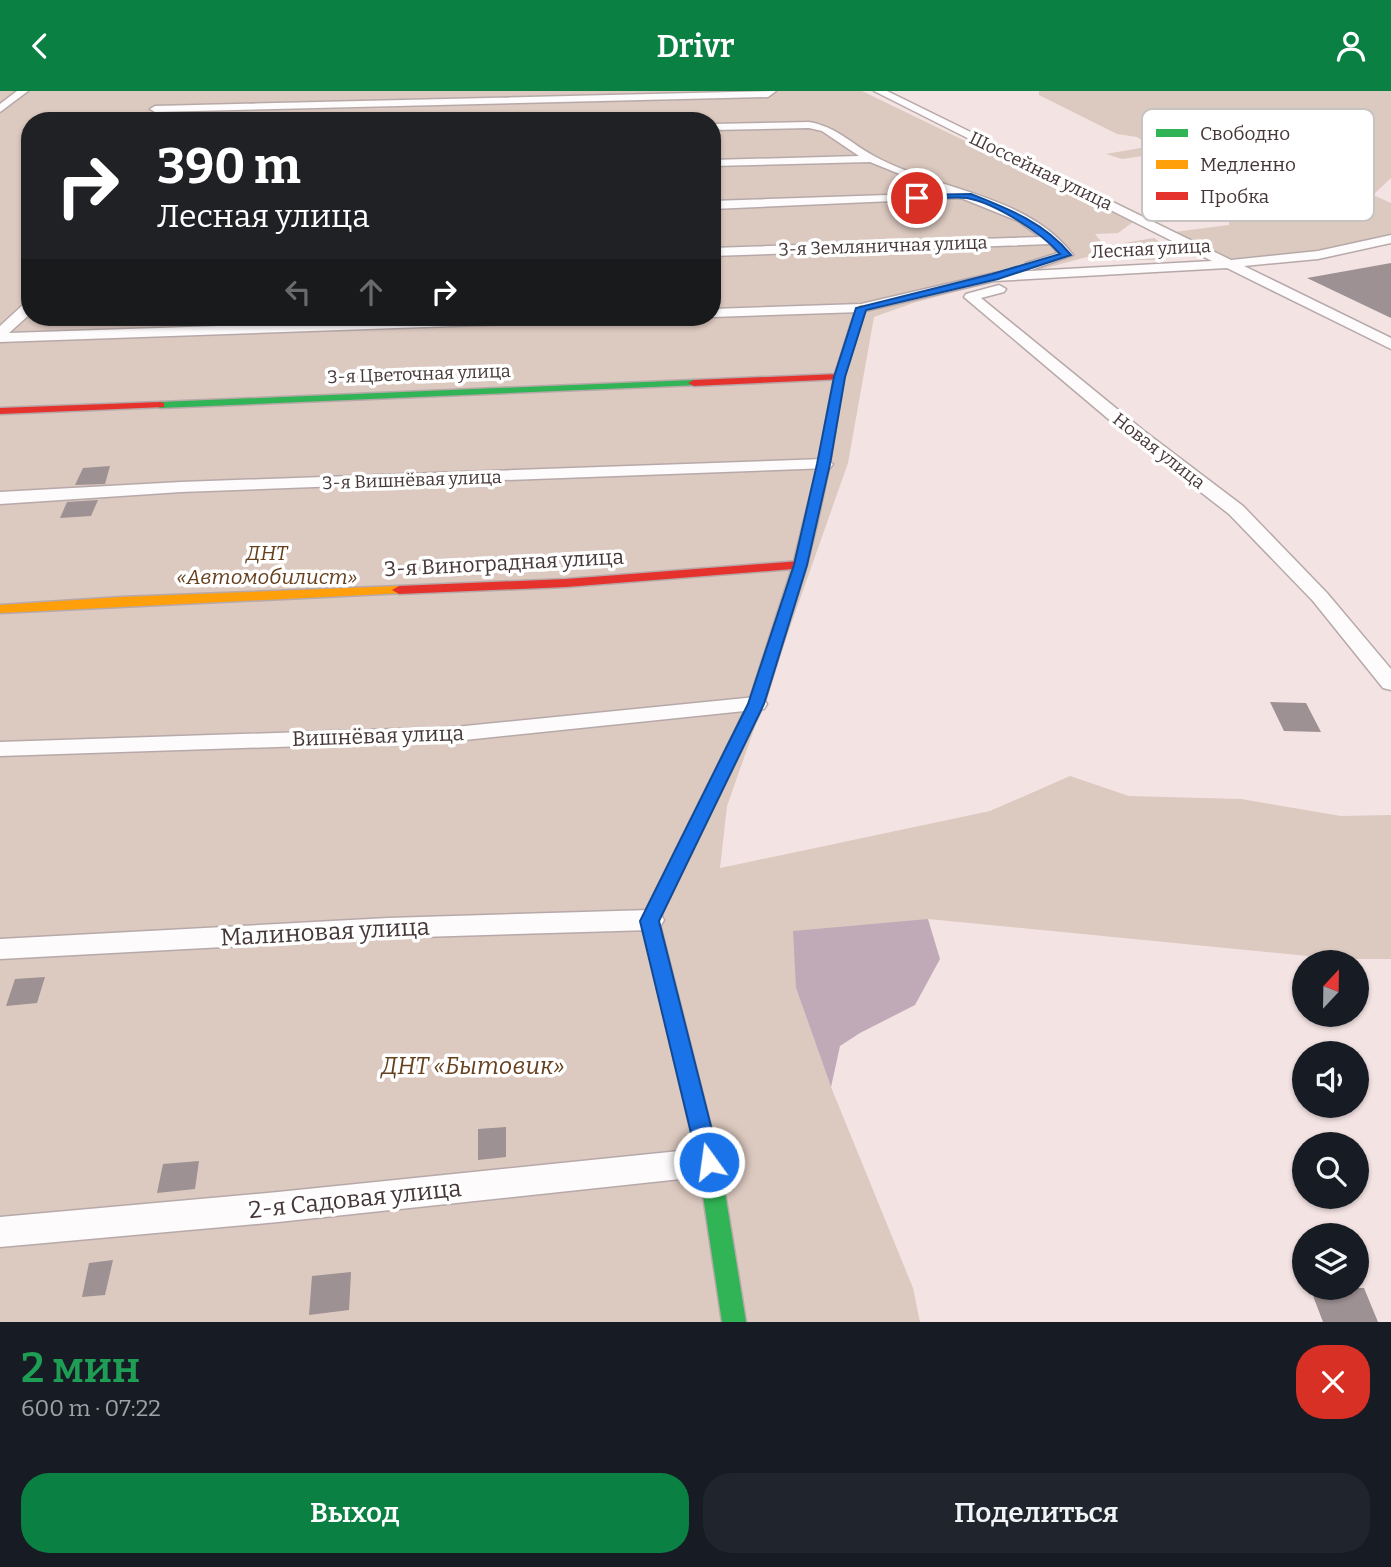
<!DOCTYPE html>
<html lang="ru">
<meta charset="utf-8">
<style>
:root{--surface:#171b24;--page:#20242c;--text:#f1f3f6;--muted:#9ea1a6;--accent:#0b8043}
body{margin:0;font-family:Bitter,serif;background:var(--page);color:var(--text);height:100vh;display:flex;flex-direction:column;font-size:26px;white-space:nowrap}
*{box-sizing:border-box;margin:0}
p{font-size:23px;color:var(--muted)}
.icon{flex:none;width:38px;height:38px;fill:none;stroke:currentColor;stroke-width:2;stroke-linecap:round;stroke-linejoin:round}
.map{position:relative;height:1231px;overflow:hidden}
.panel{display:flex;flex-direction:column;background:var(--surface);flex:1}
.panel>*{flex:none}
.top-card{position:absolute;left:21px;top:21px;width:700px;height:214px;border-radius:28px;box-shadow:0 2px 5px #0004;background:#202124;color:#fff;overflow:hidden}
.needle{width:46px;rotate:22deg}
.fabs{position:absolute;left:1292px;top:859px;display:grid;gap:14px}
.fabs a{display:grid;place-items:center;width:77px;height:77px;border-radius:50%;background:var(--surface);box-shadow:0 2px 5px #0004;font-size:35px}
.pin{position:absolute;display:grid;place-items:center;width:60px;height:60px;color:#fff;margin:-30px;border:4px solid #fff;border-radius:50%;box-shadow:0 2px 7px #0007}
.me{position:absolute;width:77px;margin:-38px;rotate:346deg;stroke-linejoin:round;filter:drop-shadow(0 0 5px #0008)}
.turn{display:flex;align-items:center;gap:24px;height:147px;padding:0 21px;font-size:32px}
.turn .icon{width:91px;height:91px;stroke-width:2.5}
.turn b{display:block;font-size:49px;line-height:60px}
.lanes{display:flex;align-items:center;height:66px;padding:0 21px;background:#0003;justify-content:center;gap:35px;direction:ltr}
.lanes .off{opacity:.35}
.round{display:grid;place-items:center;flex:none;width:74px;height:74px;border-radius:28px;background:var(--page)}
.summary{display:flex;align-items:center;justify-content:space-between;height:119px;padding:0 21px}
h1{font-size:42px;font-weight:600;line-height:52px;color:#1e9e55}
.cta{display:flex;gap:14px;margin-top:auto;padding:14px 21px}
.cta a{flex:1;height:80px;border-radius:28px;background:var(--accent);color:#fff;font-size:28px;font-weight:600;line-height:80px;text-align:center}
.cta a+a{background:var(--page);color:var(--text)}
header{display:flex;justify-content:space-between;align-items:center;height:91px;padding:0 21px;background:var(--accent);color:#fff;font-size:32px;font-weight:600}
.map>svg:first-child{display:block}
.green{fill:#dcc9c0;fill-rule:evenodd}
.water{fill:#c0aab8}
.building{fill:#9e9193}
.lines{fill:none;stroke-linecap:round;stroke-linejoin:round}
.street-casing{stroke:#b7a9a9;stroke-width:3}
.fast-casing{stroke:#b7a9a9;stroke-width:3}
.slow-casing{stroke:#b7a9a9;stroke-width:3}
.jam-casing{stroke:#b7a9a9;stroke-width:3}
.street{fill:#fdfbfb;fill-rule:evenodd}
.fast{fill:#30b455;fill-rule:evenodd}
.slow{fill:#ff9f0a;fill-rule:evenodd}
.jam{fill:#e5322d;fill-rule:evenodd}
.route{fill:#1a73e8;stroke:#114b97;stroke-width:2}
.labels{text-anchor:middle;stroke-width:7;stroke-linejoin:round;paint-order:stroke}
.far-street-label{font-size:18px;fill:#463738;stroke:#fff}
.park-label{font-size:21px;font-style:italic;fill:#67411f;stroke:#fff}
.street-label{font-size:21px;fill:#463738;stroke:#fff}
.near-street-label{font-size:24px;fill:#463738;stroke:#fff}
.near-park-label{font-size:24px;font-style:italic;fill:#67411f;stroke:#fff}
.key{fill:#fff;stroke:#c8c3c3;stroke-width:2}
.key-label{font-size:19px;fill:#463738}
</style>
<header><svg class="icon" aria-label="back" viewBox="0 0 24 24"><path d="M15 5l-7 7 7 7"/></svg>Drivr<svg class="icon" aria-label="person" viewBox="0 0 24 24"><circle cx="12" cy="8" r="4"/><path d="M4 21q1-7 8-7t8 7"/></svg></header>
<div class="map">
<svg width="1391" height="1231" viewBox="0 0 1391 1231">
<rect width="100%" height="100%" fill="#f4e3e3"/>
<!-- green -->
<path class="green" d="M0 0H862L1133 131 1118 142 1095 143 1105 155 1154 147 1179 165 1155 169H1132L1102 162 913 212 874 226 848 372 727 715 720 777 990 720 1070 685 1129 705 1241 708 1341 725 1391 724V868H1338L928 828 796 897 831 996 913 1197 920 1231H0ZM30 30H712V226H30Z
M1039 0H1391V87L1373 104 1391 112V144L1302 162 1230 169 1174 141 1229 134V116L1197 93 1220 80 1184 74 1164 62 1122 68 1106 63 1152 55 1137 46 1117 43 1039 4Z"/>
<!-- water -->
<path class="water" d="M928 828 940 868 915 914 860 942 840 955 831 996 796 897 793 840Z"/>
<!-- building -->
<path class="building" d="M1391 172V227L1307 187Z
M110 375 105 393 75 394 83 377Z
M98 409 91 425 60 427 67 411Z
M1270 611 1306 612 1321 641 1284 640Z
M45 886 37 912 6 915 15 888Z
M506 1036V1066L478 1069V1038Z
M199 1070 195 1098 157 1102 163 1073Z
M113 1169 105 1204 82 1206 89 1172Z
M351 1181 349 1219 309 1224 312 1185Z
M1310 1197H1364L1378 1231H1323Z"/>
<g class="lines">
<!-- street casing -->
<g class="street-casing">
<path id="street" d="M17 0H28L0 21V13Z
M776 0 768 6 155 21 150 18 155 15Z
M874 0H887L1231 169 1318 160 1391 144V152L1318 168 1244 175 1391 247V258L1227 177 994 190 861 221 712 226H710H712V218L861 213 994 182 1212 170Z
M809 31C837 36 850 52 874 65 938 100 1027 103 1073 164L1031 179 1026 178V172L1058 162 1050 153 712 165V157L1040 146 1018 130 961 107 712 118V110L947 102 870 71 712 75V69L859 65 822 40 809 37 712 39V33Z
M999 194 1006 198 1004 201 981 207 1144 340 1243 415 1327 502 1391 578V599L1383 597 1313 510 1229 423 1132 348 964 206 966 203Z
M30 211V223L9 242 481 226H606L599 230 0 251V235L25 212Z
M824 368 833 373 830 377 181 401 0 413V401L181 391Z
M756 606 764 608 767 613 764 618 455 650 0 665V651L455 636Z
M650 819 660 822 664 829 660 836 650 839 388 847 0 868V848L388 827Z
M709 1057 720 1061 725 1071 720 1081 709 1085 278 1131 0 1156V1126L278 1101Z"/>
</g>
<!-- fast casing -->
<g class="fast-casing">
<path id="fast" d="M694 289 698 290V294L160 317 154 314 160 311Z
M810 429 817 433 807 474 764 613 659 829 720 1071 746 1231H722L698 1071 641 829 748 613 793 474 803 433Z"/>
</g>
<!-- slow casing -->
<g class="slow-casing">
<path id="slow" d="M861 214 866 217 844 286 830 373 817 433 810 437 803 433 818 373 834 286 856 217Z
M399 495 406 499 404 502 0 522V514L121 506Z"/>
</g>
<!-- jam casing -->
<g class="jam-casing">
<path id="jam" d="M839 283 844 286 843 288 694 295 688 292 694 289Z
M160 311 164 312V316L0 323V317Z
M800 470 805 471 807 474 805 477 566 496 399 503 392 499 399 495 566 488Z"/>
</g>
<!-- street -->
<use href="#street" class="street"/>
<!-- fast -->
<use href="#fast" class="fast"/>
<!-- slow -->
<use href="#slow" class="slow"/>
<!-- jam -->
<use href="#jam" class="jam"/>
</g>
<!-- route -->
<path class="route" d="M971 103C1009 118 1045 132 1071 164L998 188 866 219 845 286 830 373 807 474 764 613 659 830 720 1071 717 1078 709 1080 701 1078 698 1071 640 830 748 613 794 474 817 373 834 286 856 217 992 183 1060 163C1042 142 995 112 967 107 951 105 933 109 917 109L913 107 917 104Z"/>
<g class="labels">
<!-- far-street labels -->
<g class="far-street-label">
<text transform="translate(1041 80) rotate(26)" y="6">Шоссейная улица</text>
<text transform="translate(883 155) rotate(-2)" y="6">3-я Земляничная улица</text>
<text transform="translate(1151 158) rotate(-3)" y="6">Лесная улица</text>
<text transform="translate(419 283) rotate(-2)" y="6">3-я Цветочная улица</text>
<text transform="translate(1159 360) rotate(38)" y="6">Новая улица</text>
<text transform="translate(412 389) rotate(-2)" y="6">3-я Вишнёвая улица</text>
</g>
<!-- park labels -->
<g class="park-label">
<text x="267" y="469">ДНТ<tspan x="267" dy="24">«Автомобилист»</tspan></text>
</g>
<!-- street labels -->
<g class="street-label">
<text transform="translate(504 472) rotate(-3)" y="7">3-я Виноградная улица</text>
<text transform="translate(378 645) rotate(-2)" y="7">Вишнёвая улица</text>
</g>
<!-- near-street labels -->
<g class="near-street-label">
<text transform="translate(325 841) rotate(-3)" y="8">Малиновая улица</text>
<text transform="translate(355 1108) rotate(-6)" y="8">2-я Садовая улица</text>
</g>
<!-- near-park labels -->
<g class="near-park-label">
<text x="473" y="983">ДНТ «Бытовик»</text>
</g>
</g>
<!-- legend -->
<rect x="1142" y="18" width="232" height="112" rx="10" class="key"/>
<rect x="1156" y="38" width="32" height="8" fill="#30b455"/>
<rect x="1156" y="69" width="32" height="9" fill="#ff9f0a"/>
<rect x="1156" y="101" width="32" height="8" fill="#e5322d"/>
<g class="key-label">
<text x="1200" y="49">Свободно</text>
<text x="1200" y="80">Медленно</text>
<text x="1200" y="112">Пробка</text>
</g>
</svg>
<div class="fabs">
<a><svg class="needle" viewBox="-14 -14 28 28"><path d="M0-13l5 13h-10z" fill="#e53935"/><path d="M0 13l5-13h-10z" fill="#9ea1a6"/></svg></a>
<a><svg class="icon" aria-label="sound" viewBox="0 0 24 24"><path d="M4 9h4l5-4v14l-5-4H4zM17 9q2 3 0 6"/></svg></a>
<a><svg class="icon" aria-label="search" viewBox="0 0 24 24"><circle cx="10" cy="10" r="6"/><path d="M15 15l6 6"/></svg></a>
<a><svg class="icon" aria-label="layers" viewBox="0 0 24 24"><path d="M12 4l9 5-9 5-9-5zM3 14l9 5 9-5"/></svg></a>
</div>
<div class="pin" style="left:917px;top:107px;background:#d93025"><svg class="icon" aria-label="arrive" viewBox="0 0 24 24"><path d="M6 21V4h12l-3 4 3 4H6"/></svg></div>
<svg class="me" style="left:709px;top:1071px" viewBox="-20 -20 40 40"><circle r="17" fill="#1a73e8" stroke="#fff" stroke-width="3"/><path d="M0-11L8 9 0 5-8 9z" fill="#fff"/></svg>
<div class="top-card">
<div class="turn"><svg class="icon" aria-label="right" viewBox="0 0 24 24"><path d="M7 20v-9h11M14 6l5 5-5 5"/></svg><div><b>390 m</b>Лесная улица</div></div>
<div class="lanes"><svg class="icon off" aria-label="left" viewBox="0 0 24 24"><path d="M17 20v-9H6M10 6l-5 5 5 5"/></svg><svg class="icon off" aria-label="ahead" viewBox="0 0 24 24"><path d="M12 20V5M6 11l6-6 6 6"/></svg><svg class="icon" aria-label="right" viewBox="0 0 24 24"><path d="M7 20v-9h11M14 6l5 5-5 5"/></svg></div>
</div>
</div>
<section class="panel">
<div class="summary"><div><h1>2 мин</h1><p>600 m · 07:22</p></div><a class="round" style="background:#d93025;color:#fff"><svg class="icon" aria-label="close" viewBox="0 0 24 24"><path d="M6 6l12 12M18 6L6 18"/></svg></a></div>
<div class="cta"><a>Выход</a><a>Поделиться</a></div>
</section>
